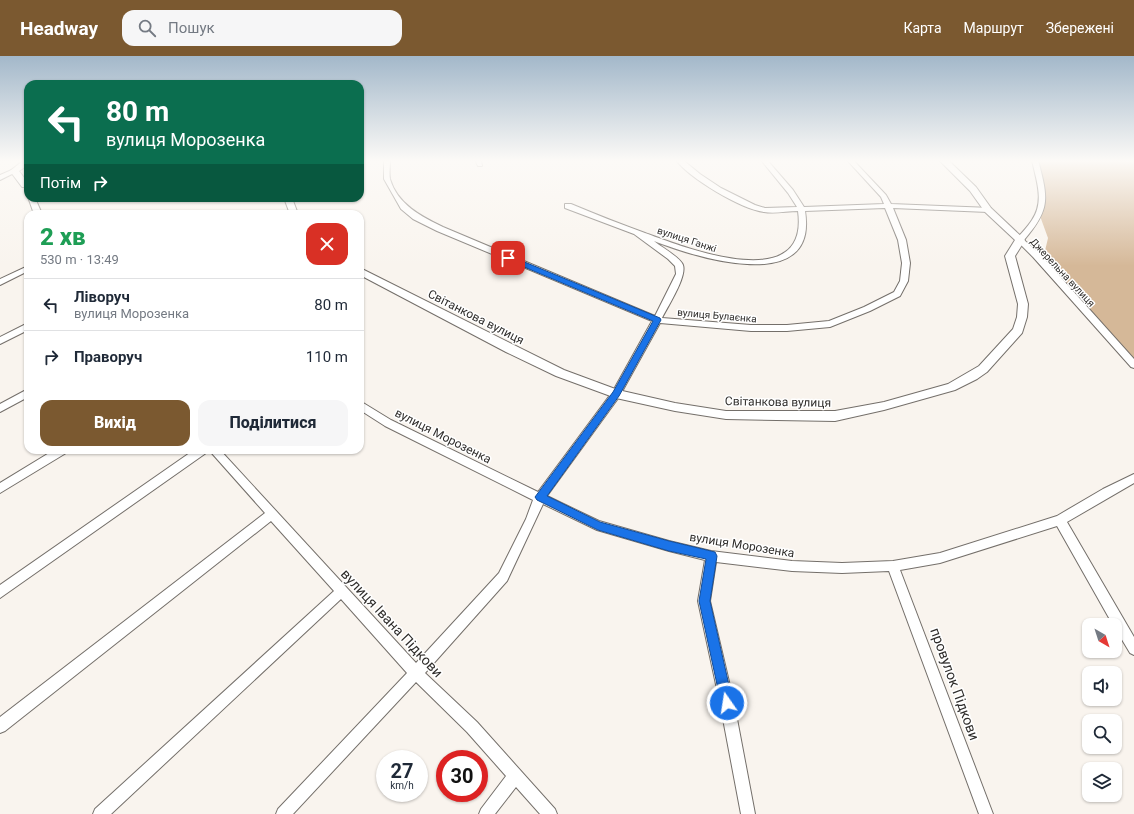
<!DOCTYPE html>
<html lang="uk">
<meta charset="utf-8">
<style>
:root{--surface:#fff;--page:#f6f6f7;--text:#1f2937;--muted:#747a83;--line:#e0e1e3;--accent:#7b5930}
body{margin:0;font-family:Roboto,sans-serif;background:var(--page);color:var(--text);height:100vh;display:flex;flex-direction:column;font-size:15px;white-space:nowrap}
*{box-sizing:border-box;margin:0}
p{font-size:13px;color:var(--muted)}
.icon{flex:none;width:22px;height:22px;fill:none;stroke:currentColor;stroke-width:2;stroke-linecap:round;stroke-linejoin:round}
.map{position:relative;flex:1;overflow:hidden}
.drawer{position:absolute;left:24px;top:154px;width:340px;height:244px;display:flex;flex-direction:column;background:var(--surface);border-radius:12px;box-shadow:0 1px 3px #0004}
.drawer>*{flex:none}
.banner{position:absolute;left:24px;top:24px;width:340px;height:122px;border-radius:12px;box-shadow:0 1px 3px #0004;background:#0b6e4f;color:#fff;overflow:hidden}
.needle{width:26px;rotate:141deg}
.fabs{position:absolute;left:1082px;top:562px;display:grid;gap:8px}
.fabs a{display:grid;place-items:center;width:40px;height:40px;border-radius:8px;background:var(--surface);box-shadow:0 1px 3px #0004;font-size:20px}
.speed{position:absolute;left:376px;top:694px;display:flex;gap:8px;font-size:20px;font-weight:700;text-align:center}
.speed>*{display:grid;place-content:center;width:52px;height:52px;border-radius:50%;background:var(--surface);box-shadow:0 1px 3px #0004;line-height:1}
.speed small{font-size:10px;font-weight:400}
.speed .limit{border:6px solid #d22;background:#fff;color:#111}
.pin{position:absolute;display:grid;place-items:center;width:34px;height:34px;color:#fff;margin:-17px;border-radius:8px;box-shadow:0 2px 6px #0006}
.me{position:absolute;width:44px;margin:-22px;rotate:347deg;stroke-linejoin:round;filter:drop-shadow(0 0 3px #0008)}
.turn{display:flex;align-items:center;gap:14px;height:84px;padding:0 16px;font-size:18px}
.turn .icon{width:52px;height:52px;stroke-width:2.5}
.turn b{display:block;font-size:28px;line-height:34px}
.then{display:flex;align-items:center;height:38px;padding:0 16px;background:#0003;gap:8px;font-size:15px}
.round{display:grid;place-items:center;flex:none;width:42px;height:42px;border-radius:12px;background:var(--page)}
.overview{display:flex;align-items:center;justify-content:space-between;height:68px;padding:0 16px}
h1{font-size:24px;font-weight:800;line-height:30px;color:#1e9e55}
.primary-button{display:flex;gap:8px;margin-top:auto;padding:8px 16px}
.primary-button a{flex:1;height:46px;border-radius:12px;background:var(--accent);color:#fff;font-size:16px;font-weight:800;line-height:46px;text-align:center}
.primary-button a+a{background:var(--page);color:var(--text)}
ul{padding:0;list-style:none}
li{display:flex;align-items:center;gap:12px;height:52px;padding:0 16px;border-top:1px solid var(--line)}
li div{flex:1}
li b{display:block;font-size:15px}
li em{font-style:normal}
header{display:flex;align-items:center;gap:24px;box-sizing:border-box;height:56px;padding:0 20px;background:var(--accent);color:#fff}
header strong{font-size:19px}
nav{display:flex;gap:22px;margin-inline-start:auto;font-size:14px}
.search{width:280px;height:36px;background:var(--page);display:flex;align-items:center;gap:10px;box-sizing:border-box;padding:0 14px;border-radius:12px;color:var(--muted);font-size:15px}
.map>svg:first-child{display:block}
.forest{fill:#d5b898}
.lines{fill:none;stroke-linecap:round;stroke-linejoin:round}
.minor-casing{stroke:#746f6a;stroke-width:2}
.tertiary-casing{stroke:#746f6a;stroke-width:2}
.minor{fill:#fff;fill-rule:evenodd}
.tertiary{fill:#fff;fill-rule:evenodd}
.route{fill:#1a73e8;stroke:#114b97}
.labels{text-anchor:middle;stroke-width:3;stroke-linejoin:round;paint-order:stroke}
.far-street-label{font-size:10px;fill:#2f2d2b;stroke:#fff}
.street-label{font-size:12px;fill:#2f2d2b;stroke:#fff}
.near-street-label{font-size:14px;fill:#2f2d2b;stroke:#fff}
</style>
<header>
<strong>Headway</strong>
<div class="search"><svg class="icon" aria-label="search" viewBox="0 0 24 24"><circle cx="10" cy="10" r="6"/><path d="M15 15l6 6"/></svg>Пошук</div>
<nav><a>Карта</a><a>Маршрут</a><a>Збережені</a></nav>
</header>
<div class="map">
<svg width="1134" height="758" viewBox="0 0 1134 758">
<rect width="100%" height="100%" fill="#f9f4ee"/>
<!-- forest -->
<path class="forest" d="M1035 104H1134V309L1036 199 1045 195 1048 182 1040 160 1042 134Z"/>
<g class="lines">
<!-- minor casing -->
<g class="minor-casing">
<path id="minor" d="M384 104H390C390 110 389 118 390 123 397 148 422 161 443 171L655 260 676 218 675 210 668 203 634 178 565 152V148H571C595 158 620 168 645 177 683 191 810 241 798 155 787 155 775 158 764 156 741 153 689 122 676 104H683L700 118 721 132 755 149 765 152 797 151 788 137 761 104H767L793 134 804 151 884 148 881 141 847 104H853L886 139 891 148 991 152V156H988L893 152 906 184 910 207 908 225 900 240 870 255 830 271 787 275H751L660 267 619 341 547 440 599 465 669 485 711 495 792 505 842 507 893 505 940 497 1057 460 1103 433 1134 418V427L1067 466 1134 581V599L1130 597 1115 572V569H1113L1057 470 940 507 900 514 993 758H979L889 515 842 517 792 515 716 506 710 545 734 647 755 758H741L720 647 698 545 705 504 669 495 597 474 543 448 507 525 425 617 477 666 555 753 557 758H540L516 731 495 758H479L481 753 506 720 467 676 416 626 293 758H276L278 753 407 617 341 543 111 758H93L95 753 334 535 271 465 5 675 0 677V661L265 457 209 394H220L416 607 499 517 526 463 533 444 385 370 360 354V345L391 364 538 436 613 335 652 265 437 175 413 163 401 153 384 123ZM885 152 898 184 902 207 900 225 894 236 864 251 829 265 787 269H751L662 262C668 250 687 221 683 209 680 201 661 191 654 185 695 201 819 241 805 155Z
M475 104H481L482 110H478Z
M1032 104H1038C1048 142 1051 153 1024 184L1039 197 1134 303V312L1131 311 1033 201 1016 184C1021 177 1027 172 1032 164 1045 145 1036 124 1032 104Z
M14 113 17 115 16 116 0 124V119Z
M28 141 35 142 42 158H34Z
M28 210V215L0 229V223Z
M28 267V274L0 288V281Z
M28 333V341L0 356V348Z
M54 394H67L66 397 0 437V427Z
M194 394H207L206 397 0 542V529Z"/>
</g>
<!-- tertiary casing -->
<g class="tertiary-casing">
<path id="tertiary" d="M24 104H28V109L19 115 28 127V131H22L10 115Z
M939 104H948L976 131 991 152 1025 184 1015 200 1028 248 1027 261 1022 277 987 316 977 323 955 334 884 354 835 365 726 363 675 355 616 342 556 320 506 296 360 219V212L564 314 618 334 675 347 726 355H835L884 346 948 328 979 310 1013 273 1017 261 1018 248 1005 200 1015 184 985 156 970 135Z
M284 142H292L298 158H290Z"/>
</g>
<!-- minor -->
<use href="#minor" class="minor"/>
<!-- tertiary -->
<use href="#tertiary" class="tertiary"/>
</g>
<!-- sky -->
<linearGradient id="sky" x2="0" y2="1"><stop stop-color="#a3b8ca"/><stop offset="0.5" stop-color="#fcfaf7"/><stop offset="1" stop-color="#fcfaf7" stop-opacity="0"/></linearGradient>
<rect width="1134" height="210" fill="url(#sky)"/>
<!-- route -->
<path class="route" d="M505 200H510L660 262 661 264 619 340 547 440 600 466 669 485 715 496 717 500 710 545 733 647 731 652 727 653 722 652 721 647 699 545 706 503 669 495 598 474 537 444 535 441 613 336 653 265 505 203Z"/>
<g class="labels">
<!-- far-street labels -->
<g class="far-street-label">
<text transform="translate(687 183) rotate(18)" y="4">вулиця Ганжі</text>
<text transform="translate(1063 216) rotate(47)" y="4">Джерельна вулиця</text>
<text transform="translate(717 259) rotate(5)" y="4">вулиця Булаєнка</text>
</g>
<!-- street labels -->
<g class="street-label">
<text transform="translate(476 261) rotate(27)" y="4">Світанкова вулиця</text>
<text transform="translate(778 346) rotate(1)" y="4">Світанкова вулиця</text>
<text transform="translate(443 380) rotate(27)" y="4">вулиця Морозенка</text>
<text transform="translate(742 489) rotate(9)" y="4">вулиця Морозенка</text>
</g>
<!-- near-street labels -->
<g class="near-street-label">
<text transform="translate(392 567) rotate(47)" y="5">вулиця Івана Підкови</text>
<text transform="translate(955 628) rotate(70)" y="5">провулок Підкови</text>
</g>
</g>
</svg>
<div class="fabs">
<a><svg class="needle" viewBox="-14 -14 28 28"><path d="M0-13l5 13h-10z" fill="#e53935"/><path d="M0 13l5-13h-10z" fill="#747a83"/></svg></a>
<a><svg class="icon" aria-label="sound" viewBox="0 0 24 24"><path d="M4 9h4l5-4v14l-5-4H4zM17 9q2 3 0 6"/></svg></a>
<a><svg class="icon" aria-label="search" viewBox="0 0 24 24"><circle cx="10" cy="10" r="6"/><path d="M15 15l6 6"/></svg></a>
<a><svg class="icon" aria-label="layers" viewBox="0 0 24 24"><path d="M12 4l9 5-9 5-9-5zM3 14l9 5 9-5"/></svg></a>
</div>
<div class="speed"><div>27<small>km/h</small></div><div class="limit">30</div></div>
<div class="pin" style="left:508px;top:202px;background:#d93025"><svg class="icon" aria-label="arrive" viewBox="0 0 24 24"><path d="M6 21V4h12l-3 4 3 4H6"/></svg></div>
<svg class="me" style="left:727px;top:647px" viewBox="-20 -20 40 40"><circle r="17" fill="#1a73e8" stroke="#fff" stroke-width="3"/><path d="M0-11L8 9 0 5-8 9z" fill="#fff"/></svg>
<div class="banner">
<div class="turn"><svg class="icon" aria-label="left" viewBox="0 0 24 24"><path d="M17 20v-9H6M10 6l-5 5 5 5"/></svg><div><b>80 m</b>вулиця Морозенка</div></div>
<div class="then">Потім<svg class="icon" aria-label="right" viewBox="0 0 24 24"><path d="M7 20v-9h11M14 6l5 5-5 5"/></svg></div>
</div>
<section class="drawer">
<div class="overview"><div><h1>2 хв</h1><p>530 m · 13:49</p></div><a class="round" style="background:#d93025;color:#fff"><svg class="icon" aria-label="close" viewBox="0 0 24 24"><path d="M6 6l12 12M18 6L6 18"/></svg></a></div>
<ul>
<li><svg class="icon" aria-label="left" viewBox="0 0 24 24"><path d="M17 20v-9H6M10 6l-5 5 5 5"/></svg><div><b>Ліворуч</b><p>вулиця Морозенка</p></div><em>80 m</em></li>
<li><svg class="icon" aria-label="right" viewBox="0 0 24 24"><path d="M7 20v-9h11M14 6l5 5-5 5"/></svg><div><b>Праворуч</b></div><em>110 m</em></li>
</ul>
<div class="primary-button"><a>Вихід</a><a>Поділитися</a></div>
</section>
</div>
